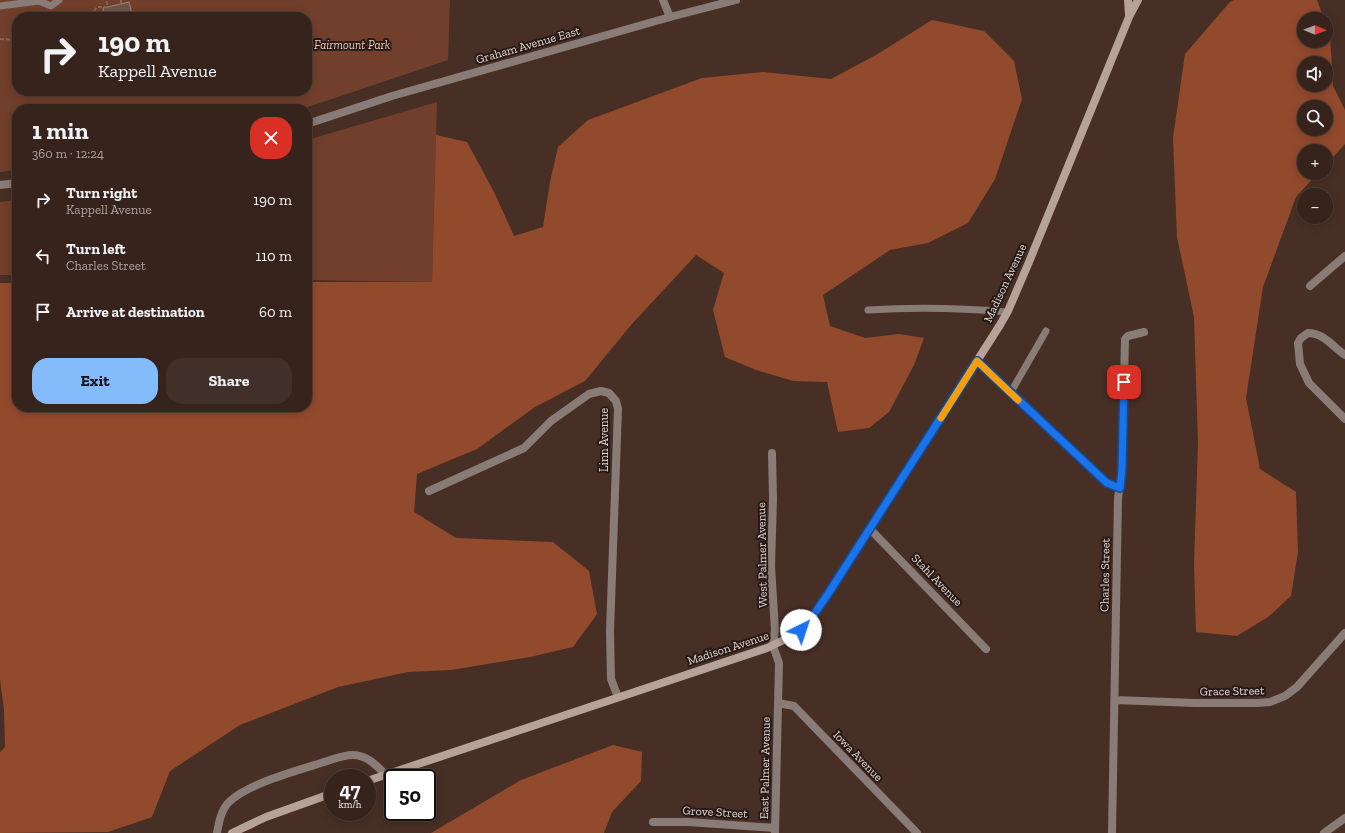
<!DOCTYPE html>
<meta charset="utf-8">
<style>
:root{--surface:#36231c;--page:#412f29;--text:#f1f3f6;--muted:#aaa4a3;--line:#50403b;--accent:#84bcfb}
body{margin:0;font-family:"Zilla Slab",serif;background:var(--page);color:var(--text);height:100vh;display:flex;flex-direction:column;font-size:15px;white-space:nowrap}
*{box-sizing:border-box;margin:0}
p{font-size:13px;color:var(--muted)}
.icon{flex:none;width:22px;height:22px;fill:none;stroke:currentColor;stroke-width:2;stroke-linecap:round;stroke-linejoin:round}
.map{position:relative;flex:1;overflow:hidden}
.side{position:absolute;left:12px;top:104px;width:300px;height:308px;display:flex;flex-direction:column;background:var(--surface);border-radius:16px;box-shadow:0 2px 10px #0003,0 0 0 1px var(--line)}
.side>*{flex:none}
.hud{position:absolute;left:12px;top:12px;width:300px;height:84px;border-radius:16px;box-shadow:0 2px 10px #0003,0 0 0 1px var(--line);background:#36231c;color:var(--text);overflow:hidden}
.needle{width:26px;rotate:91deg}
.buttons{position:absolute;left:1297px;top:12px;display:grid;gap:8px}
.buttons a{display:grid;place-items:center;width:36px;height:36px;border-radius:50%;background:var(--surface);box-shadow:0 2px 10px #0003,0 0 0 1px var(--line);font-size:20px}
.speed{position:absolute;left:324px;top:769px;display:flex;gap:8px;font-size:20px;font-weight:700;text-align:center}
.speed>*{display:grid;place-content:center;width:52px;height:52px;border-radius:50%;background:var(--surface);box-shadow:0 2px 10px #0003,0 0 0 1px var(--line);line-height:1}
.speed small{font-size:10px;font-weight:400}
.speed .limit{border:2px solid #111;border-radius:6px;background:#fff;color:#111}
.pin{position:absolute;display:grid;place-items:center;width:34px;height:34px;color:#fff;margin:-17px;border-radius:8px;box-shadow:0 2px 6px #0006}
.me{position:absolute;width:44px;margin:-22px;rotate:41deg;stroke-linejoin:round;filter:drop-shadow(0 0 3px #0008)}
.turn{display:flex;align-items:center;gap:14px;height:84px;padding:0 20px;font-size:18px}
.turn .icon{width:52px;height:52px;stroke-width:2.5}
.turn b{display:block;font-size:28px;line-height:34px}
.round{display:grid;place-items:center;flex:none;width:42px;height:42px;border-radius:16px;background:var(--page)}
.summary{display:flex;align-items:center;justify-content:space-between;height:68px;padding:0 20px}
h1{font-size:24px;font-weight:700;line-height:30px}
.cta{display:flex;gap:8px;margin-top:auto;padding:8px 20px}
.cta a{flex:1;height:46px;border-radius:16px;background:var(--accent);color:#111;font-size:16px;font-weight:700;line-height:46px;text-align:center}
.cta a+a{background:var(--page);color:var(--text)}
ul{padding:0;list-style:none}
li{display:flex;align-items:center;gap:12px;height:56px;padding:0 20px}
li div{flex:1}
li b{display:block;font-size:15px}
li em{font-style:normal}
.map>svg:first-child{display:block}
.green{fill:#713f2b;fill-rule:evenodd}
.forest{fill:#924a2d;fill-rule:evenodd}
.building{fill:#6f5449;stroke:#a28479}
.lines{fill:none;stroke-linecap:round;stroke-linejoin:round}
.path{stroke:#7e6960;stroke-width:2;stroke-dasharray:4 2;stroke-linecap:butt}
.service{stroke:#897b76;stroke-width:7}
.minor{stroke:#897b76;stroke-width:8}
.tertiary{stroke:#897b76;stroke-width:8}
.secondary{stroke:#b7a29a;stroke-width:8}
.route-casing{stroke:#114b97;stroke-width:10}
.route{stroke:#1a73e8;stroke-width:7}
.slow{stroke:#f59e0b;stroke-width:7}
.labels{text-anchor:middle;stroke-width:4;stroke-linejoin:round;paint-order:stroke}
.park-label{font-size:12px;font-style:italic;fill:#f7ccbb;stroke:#261a16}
.street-label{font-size:12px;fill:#e3d3cd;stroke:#261a16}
</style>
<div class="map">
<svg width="1345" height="833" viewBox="0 0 1345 833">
<rect width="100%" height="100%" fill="#482f25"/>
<!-- green -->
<path class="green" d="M0 0H450L448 60 302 109H17V170L0 172ZM17 17H307V91H17Z
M437 102 432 282 307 280V140Z
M17 200V275H0V202Z"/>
<!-- forest -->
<path class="forest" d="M1234 0H1317L1324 19H1304V41H1326V24L1330 34 1333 86 1345 110V144L1326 165V151H1304V173H1318L1296 197 1263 287 1246 398 1260 469 1296 492 1298 552 1291 596 1268 617 1237 636 1196 632 1194 564 1198 443 1194 317 1177 237 1173 138 1185 54 1230 2ZM1304 63H1326V85H1304ZM1304 107H1326V129H1304Z
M932 20 984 31 1014 61 1022 99 995 179 968 223 928 243 890 250 823 295 830 326 865 338 899 334 924 338 914 365 889 412 869 428 838 432 827 382 793 381 756 370 725 357 713 310 724 273 696 255 631 325 585 381 535 407 477 449 417 474 414 512 456 538 553 542 589 571 597 614 573 647 530 657 451 670 408 672 338 687 240 725 170 771 152 817 108 832 0 833V752L5 747 4 710 0 679V283H17V407H307V282H432L436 135 467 142 494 192 514 236 543 227 550 182 558 147 588 120 702 78 763 72 831 79 876 55Z
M613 745 642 752 641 781 612 812 604 833H431L521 780Z"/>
<!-- building -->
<path class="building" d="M129 2 132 14 121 17H105L103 8Z"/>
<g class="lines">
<!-- path -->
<path class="path" d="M121 0V3
M128 15 130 17
M94 17V11L97 7H108L106 0
M0 39 17 40"/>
<!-- service -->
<path class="service" d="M0 6 39 1 51 6 59 0
M868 310C915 307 961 308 1007 312
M1011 392 1046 331"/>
<!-- minor -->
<path class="minor" d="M663 0 670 17
M1310 286 1345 256
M1345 355C1333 347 1324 333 1308 333L1301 338 1298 343 1300 364 1309 383 1345 419
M977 361 1107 483 1120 489
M772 453 773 499 771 566 775 630 773 646 779 663 775 833
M429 491 524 448 551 421 589 394 601 391 609 393 616 401 618 409 610 631 611 679 618 697
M870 529 986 649
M1115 700 1195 703H1257L1270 702 1285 696 1297 687 1345 633
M778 703 794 706 917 833
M653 822H688L775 828
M217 833C219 822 221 810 229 802 248 784 295 771 321 763 331 760 342 755 353 755 367 755 377 766 386 775
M1112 833 1118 498 1122 469 1125 339 1128 336 1144 332
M1324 833 1345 818"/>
<!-- tertiary -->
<path class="tertiary" d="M307 124 392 96 670 17 736 0
M0 185 17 183"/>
<!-- secondary -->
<path class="secondary" d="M1128 0 1129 15
M367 781 767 648 790 637 808 623 828 594 1000 325 1008 311 1029 262 1129 17 1138 0
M232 833 266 817 333 793"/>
</g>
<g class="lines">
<!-- route casing -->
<g class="route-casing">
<path id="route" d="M801 630 808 623 828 594 977 361 1107 483 1120 488 1122 469 1124 382"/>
</g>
<!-- route -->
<use href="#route" class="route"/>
<!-- slow -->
<path class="slow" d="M941 418 977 361 1018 400"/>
</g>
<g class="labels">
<!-- park labels -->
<g class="park-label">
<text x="352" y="49">Fairmount Park</text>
</g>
<!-- street labels -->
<g class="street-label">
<text transform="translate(528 45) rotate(-16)" y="4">Graham Avenue East</text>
<text transform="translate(1005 283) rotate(-65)" y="4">Madison Avenue</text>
<text transform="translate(604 440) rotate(-90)" y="4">Linn Avenue</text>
<text transform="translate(762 555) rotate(-91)" y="4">West Palmer Avenue</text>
<text transform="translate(1105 575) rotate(-89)" y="4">Charles Street</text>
<text transform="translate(937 580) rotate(46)" y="4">Stahl Avenue</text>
<text transform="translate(728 648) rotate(-18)" y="4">Madison Avenue</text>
<text transform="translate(1232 691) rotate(-1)" y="4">Grace Street</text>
<text transform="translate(858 756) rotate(46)" y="4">Iowa Avenue</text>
<text transform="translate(765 768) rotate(-89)" y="4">East Palmer Avenue</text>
<text transform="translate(715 812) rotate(3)" y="4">Grove Street</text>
</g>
</g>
</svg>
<div class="buttons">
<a><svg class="needle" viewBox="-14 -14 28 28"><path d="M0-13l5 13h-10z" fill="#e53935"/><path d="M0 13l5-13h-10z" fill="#aaa4a3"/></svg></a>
<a><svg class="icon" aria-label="sound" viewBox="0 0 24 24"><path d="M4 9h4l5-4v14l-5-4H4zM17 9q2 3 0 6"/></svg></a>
<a><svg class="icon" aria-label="search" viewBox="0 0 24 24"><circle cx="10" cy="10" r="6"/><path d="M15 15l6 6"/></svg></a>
<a>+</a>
<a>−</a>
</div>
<div class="speed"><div>47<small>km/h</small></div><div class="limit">50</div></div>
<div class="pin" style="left:1124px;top:382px;background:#d93025"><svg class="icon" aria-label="arrive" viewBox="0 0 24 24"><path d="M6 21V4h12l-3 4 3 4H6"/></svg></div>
<svg class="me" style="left:801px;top:630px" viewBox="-20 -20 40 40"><circle r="19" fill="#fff"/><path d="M0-13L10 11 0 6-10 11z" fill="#1a73e8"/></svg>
<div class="hud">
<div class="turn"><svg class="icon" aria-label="right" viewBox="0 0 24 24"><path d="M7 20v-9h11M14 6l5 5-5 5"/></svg><div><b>190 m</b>Kappell Avenue</div></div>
</div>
<section class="side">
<div class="summary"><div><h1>1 min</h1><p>360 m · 12:24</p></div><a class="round" style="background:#d93025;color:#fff"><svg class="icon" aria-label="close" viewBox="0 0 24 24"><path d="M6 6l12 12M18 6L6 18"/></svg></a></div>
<ul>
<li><svg class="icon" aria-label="right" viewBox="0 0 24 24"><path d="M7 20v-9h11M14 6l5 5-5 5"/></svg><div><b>Turn right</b><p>Kappell Avenue</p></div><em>190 m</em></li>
<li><svg class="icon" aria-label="left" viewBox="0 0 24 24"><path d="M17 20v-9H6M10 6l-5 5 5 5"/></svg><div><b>Turn left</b><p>Charles Street</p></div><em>110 m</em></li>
<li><svg class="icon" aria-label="arrive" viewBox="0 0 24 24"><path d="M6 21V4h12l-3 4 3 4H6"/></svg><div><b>Arrive at destination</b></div><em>60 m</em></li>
</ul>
<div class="cta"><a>Exit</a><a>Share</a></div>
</section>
</div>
